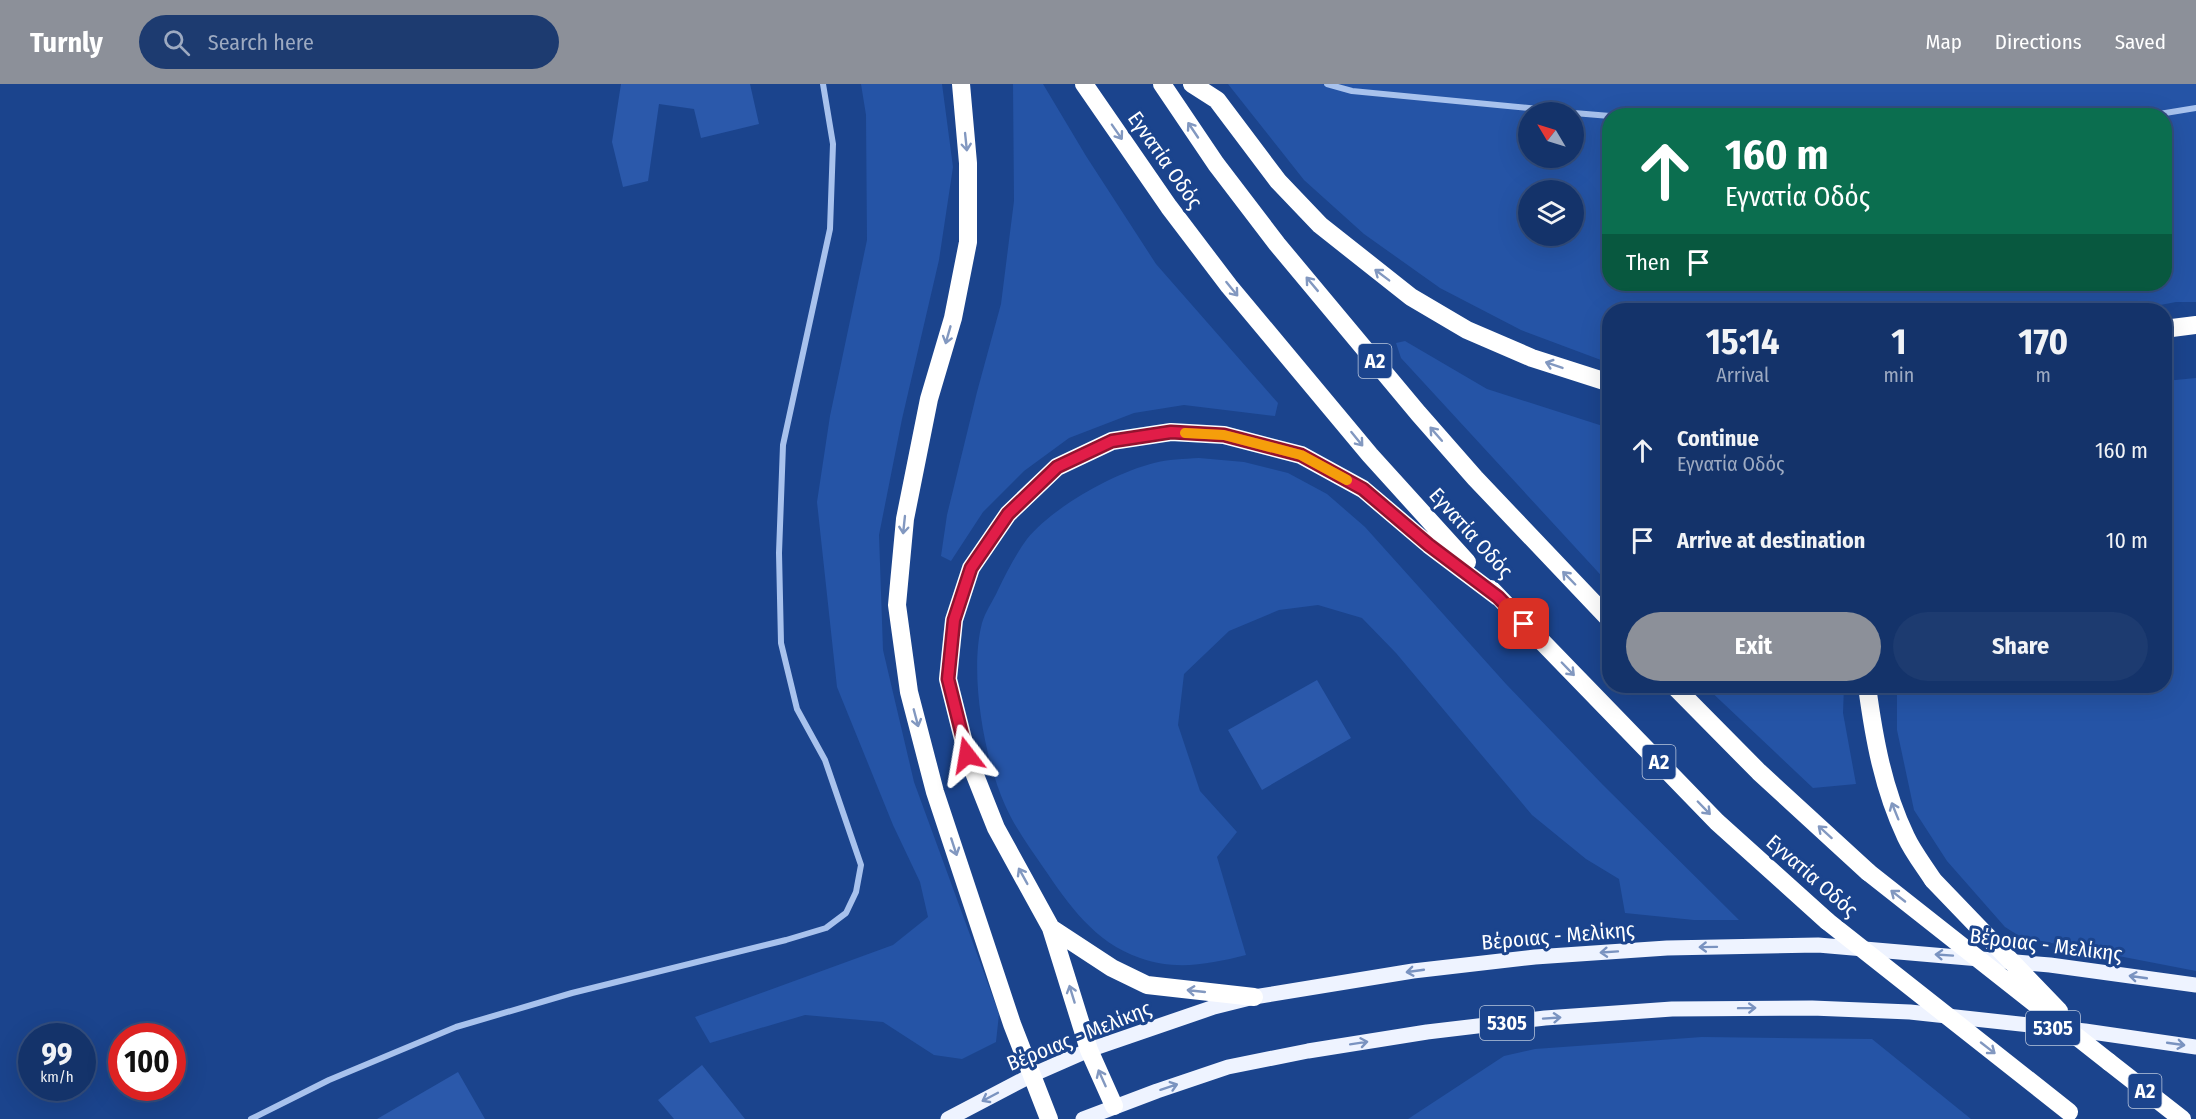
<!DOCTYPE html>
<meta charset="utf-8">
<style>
:root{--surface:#14336a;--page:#1d3b70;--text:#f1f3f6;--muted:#9daac1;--line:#334e7e;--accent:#8c9099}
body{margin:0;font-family:"Fira Sans Condensed",sans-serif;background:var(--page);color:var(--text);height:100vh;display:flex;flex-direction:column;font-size:22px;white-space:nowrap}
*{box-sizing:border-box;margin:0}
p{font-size:20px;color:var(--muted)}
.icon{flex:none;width:33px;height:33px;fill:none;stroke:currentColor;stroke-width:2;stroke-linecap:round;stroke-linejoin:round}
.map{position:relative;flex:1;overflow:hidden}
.side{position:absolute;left:1602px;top:219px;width:570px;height:390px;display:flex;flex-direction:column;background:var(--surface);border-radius:24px;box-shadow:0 6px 24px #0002,0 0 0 2px var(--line)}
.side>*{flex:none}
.guide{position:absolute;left:1602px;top:24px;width:570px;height:183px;border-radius:24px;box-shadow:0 6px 24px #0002,0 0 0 2px var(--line);background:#0b6e4f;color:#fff;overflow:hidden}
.needle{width:39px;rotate:308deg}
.tools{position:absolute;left:1518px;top:18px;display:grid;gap:12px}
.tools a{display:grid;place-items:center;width:66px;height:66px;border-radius:50%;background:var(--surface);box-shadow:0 6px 24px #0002,0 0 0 2px var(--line);font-size:30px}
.speed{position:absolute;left:18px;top:939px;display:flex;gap:12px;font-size:30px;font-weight:700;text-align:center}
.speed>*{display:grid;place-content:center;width:78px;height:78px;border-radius:50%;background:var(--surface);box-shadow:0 6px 24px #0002,0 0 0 2px var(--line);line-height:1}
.speed small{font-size:15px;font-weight:400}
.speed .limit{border:9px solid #d22;background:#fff;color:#111}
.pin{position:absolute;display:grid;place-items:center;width:51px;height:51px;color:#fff;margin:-26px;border-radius:12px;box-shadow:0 3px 9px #0006}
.me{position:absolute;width:66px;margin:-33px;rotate:346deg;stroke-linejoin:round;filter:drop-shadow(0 0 4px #0008)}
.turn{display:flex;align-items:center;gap:21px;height:126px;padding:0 24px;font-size:27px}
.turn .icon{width:78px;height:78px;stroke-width:2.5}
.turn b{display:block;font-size:42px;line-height:51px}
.then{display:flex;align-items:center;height:57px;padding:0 24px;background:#0003;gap:12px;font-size:22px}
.eta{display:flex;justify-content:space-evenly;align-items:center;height:102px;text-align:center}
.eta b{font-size:36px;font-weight:700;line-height:42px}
.primary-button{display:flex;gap:12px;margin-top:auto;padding:12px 24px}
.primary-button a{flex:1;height:69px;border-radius:36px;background:var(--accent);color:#fff;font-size:24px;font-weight:700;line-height:69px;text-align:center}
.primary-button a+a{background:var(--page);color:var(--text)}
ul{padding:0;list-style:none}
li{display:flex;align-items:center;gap:18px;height:90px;padding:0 24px}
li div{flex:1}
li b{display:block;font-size:22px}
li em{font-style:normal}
header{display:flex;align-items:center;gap:36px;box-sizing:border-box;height:84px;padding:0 30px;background:var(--accent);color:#fff}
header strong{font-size:28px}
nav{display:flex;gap:33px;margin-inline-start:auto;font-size:21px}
.search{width:420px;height:54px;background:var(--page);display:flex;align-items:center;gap:15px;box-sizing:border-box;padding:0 21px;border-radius:33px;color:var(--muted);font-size:22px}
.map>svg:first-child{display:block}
.green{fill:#2554a6;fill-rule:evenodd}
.building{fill:#2b59ab}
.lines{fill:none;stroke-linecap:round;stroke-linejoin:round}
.street{stroke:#a8c2ed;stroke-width:6}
.primary{stroke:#eef3ff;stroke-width:15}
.highway{stroke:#fff;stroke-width:18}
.highway-bridge{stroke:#fff;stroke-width:18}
.oneway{stroke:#8298c0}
.oneway2{stroke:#7a93c0}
.route-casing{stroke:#92132f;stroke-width:15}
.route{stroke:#e11d48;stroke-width:10}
.slow{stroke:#f59e0b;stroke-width:10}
.labels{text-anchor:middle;stroke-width:6;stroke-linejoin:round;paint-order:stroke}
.shield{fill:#1b448d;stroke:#bbc7dd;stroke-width:1.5}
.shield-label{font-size:20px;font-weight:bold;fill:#fff}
.street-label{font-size:21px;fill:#fff;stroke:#1b448d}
</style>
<header>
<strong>Turnly</strong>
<div class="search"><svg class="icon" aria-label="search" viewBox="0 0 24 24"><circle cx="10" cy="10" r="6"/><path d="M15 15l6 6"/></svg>Search here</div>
<nav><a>Map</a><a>Directions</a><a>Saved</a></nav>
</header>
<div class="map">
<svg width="2196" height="1035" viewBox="0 0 2196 1035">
<rect width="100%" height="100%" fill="#1b448d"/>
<!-- green -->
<path class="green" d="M861 0H942L953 83 939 176 902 335 879 451 883 566 914 698 999 930 996 958 962 975 934 971 883 938 805 931 710 959 695 933 893 861 928 833 920 798 893 741 837 603 817 418 830 332 867 156 866 31Z
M1013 0H1043L1086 72 1156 180 1278 319 1275 332 1184 321 1134 329 1069 354 1024 387 983 428 951 477 941 472 947 431 977 308 1001 220 1014 117Z
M1228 0H2196V218H2176L2134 226H1610L1609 279 1521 246 1440 204 1364 150 1304 96ZM1528 28H1574V74H1528ZM1610 32H2164V200H1610ZM1528 106H1574V152H1528Z
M1405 257 1487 305 1609 344V500L1401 274 1396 259Z
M2196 294V887L2021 853 2005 843 1947 777 1914 726 1897 646V602H2164L2165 297Z
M1199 374 1244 378 1288 389 1327 410 1365 443 1506 600 1603 701 1739 836H1694L1625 829 1619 795 1586 775 1532 731 1396 569 1362 534 1318 521 1279 526 1229 547 1184 590 1178 641 1200 707 1237 748 1217 773 1246 871C1210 880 1176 887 1140 874 1094 858 1069 821 1043 783 1030 764 1014 742 1005 721 984 674 969 589 982 539 985 528 993 517 998 506 1006 489 1016 470 1027 455 1053 423 1114 389 1154 379 1168 375 1184 375 1199 374Z
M1705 602H1844L1843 629 1856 700 1813 704Z
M1702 953 1872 955 1971 1035H1408L1504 972 1535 965Z"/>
<!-- building -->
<path class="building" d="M621 0H750L759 40 701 54 694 25 659 20 648 97 623 103 612 58Z
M1317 596 1351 654 1262 706 1228 646Z
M702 981 745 1035H674L658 1016Z
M458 988 485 1035H377Z"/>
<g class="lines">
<!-- street -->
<path class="street" d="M1327 0 1352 7 1570 28
M1574 29 1610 32
M2147 32 2196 24
M251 1035 329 996 456 943 572 909 786 856 826 844 846 829 856 808 861 781 825 676 797 625 781 559 779 469 783 361 830 145 833 60 823 0"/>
<!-- primary -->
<path class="primary" d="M948 1035 1032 991 1089 966 1214 923 1254 913 1413 887 1535 873 1667 864 1818 861 2050 881 2196 901
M1083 1035 1157 1007 1228 983 1308 967 1427 948 1545 934 1672 925 1812 924 1910 928 2085 947 2196 963"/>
<!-- highway -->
<path class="highway" d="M961 0 968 79V158L953 234 929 315 905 435 897 521 909 608 935 708 1012 940 1049 1035
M1084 0 1169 123 1229 202 1370 371 1467 478
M1162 0 1216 80 1277 160 1418 329 1475 394 1610 536
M1192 0 1217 16 1278 97 1320 141 1411 213 1467 246 1532 274 1610 299
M2164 245 2196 241
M1491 505 1717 738 1827 837
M1674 602 1759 688 1868 788
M1867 602C1874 654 1883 705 1906 753 1913 768 1924 782 1933 796
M1051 844 1112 884 1147 901 1254 913
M2109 978 2182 1035
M1114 1022 1089 966 1051 844 996 744 967 671 948 595 954 536 971 484 1008 430 1057 383 1112 357 1171 348 1224 351 1301 371 1363 405 1429 461 1498 513"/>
<!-- highway-bridge -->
<path class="highway-bridge" d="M1868 788 2109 978
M1933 796 2059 927
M1827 837 2069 1028"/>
</g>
<!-- one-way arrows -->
<defs><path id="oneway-shaft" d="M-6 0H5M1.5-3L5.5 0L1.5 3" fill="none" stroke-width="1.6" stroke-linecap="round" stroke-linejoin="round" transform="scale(1.5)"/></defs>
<g class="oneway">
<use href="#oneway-shaft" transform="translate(1193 46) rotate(-124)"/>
<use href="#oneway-shaft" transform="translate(1117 48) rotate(55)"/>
<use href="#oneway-shaft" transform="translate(966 58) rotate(84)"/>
<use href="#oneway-shaft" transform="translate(1382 191) rotate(-143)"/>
<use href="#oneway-shaft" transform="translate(1312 200) rotate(-130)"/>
<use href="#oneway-shaft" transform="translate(1232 205) rotate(51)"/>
<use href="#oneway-shaft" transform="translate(948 251) rotate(106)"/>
<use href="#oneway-shaft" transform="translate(1554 281) rotate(-161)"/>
<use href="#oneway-shaft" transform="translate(1436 350) rotate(-131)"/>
<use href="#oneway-shaft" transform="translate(1357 355) rotate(51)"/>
<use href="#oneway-shaft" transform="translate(904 441) rotate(96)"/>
<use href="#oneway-shaft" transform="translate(1569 494) rotate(-134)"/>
<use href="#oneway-shaft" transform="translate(1568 585) rotate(46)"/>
<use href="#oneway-shaft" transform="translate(916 634) rotate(75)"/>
<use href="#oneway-shaft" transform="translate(1704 724) rotate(46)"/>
<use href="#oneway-shaft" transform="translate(1895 727) rotate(-112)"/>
<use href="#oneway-shaft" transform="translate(1825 748) rotate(-138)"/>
<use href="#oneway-shaft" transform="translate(954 763) rotate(72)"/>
<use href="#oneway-shaft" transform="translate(1023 792) rotate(-119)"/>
<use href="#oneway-shaft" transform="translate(1898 812) rotate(-142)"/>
<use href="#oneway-shaft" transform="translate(1196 907) rotate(-174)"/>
<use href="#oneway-shaft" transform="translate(1072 910) rotate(-107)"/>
<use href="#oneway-shaft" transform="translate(1988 964) rotate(38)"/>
<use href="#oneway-shaft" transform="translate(1102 994) rotate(-114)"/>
</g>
<g class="oneway2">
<use href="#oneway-shaft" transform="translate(1708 863) rotate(179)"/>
<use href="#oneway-shaft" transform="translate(1609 868) rotate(176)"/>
<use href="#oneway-shaft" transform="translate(1944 871) rotate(-176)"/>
<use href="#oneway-shaft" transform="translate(1415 887) rotate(172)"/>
<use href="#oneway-shaft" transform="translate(2138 893) rotate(-172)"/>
<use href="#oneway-shaft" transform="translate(1747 924) rotate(-1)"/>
<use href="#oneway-shaft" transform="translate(1552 934) rotate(-4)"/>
<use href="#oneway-shaft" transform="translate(1359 959) rotate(-9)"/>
<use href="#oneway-shaft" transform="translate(2176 960) rotate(8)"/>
<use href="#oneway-shaft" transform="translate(1169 1003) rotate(-18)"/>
<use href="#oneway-shaft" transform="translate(990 1013) rotate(152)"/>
</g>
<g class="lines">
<!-- route casing -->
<g class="route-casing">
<path id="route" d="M967 671 948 595 954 536 971 484 1008 430 1057 383 1112 357 1171 348 1224 351 1301 371 1363 405 1429 461 1498 513 1524 540"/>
</g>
<!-- route -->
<use href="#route" class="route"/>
<!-- slow -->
<path class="slow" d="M1185 349 1224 351 1301 371 1347 396"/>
</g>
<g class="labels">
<!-- shield labels -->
<g class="shield">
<rect x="1358.5" y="260" width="33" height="34" rx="4.5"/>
<rect x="1642.5" y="661" width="33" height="34" rx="4.5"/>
<rect x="1480" y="922" width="54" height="34" rx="4.5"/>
<rect x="2026" y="927" width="54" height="34" rx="4.5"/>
<rect x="2128.5" y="990" width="33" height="34" rx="4.5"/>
</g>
<g class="shield-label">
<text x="1375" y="284">Α2</text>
<text x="1659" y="685">Α2</text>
<text x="1507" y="946">5305</text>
<text x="2053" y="951">5305</text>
<text x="2145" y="1014">Α2</text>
</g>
<!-- street labels -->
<g class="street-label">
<text transform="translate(1165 76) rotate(55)" y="7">Εγνατία Οδός</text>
<text transform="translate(1471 449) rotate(48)" y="7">Εγνατία Οδός</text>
<text transform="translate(1812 792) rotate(41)" y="7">Εγνατία Οδός</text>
<text transform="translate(1558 852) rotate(-5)" y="7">Βέροιας - Μελίκης</text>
<text transform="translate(2046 861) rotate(7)" y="7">Βέροιας - Μελίκης</text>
<text transform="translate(1079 952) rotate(-22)" y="7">Βέροιας - Μελίκης</text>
</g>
</g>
</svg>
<div class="tools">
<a><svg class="needle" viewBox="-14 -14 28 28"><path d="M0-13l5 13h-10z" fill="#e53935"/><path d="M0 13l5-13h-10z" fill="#9daac1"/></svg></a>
<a><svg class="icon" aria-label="layers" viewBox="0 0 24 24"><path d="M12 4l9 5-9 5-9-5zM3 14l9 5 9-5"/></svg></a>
</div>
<div class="speed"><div>99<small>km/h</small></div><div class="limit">100</div></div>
<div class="pin" style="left:1524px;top:540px;background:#d93025"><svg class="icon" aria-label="arrive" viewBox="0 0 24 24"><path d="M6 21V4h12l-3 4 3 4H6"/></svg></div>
<svg class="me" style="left:967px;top:671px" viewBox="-20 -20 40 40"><path d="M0-17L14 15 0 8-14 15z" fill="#e11d48" stroke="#fff" stroke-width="4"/></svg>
<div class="guide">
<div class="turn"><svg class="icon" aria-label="ahead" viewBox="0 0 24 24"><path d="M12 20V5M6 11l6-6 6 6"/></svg><div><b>160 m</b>Εγνατία Οδός</div></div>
<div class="then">Then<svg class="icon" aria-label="arrive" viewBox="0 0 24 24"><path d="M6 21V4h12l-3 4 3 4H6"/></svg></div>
</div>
<section class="side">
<div class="eta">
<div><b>15:14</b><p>Arrival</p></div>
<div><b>1</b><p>min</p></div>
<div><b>170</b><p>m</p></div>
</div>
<ul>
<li><svg class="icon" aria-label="ahead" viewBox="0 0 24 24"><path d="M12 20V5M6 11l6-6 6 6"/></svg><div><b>Continue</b><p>Εγνατία Οδός</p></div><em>160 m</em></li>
<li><svg class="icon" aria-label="arrive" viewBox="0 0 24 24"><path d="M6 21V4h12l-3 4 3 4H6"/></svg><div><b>Arrive at destination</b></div><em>10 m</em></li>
</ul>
<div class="primary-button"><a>Exit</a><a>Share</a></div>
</section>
</div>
